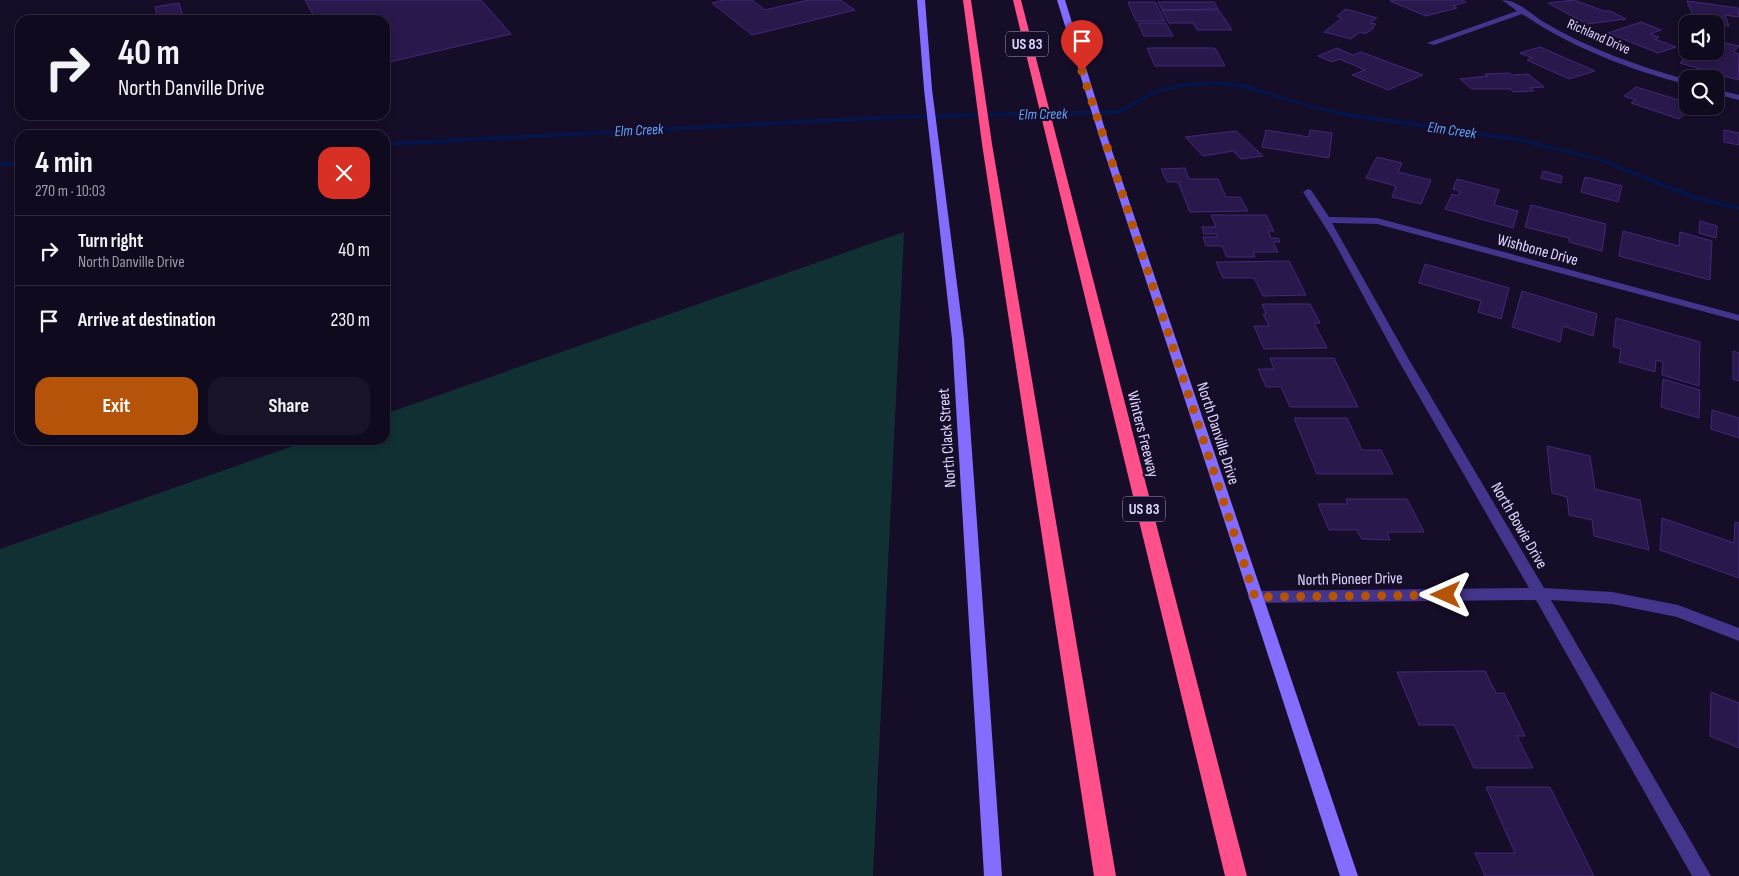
<!DOCTYPE html>
<meta charset="utf-8">
<style>
:root{--surface:#100a1f;--page:#191328;--text:#f1f3f6;--muted:#9c9aa4;--line:#302b3d;--accent:#b45309}
body{margin:0;font-family:"Sofia Sans Condensed",sans-serif;background:var(--page);color:var(--text);height:100vh;display:flex;flex-direction:column;font-size:19px;white-space:nowrap}
*{box-sizing:border-box;margin:0}
p{font-size:16px;color:var(--muted)}
.icon{flex:none;width:28px;height:28px;fill:none;stroke:currentColor;stroke-width:2;stroke-linecap:round;stroke-linejoin:round}
.map{position:relative;flex:1;overflow:hidden}
.drawer{position:absolute;left:15px;top:130px;width:375px;height:315px;display:flex;flex-direction:column;background:var(--surface);border-radius:15px;box-shadow:0 2px 8px #0003,0 0 0 1px var(--line)}
.drawer>*{flex:none}
.top-card{position:absolute;left:15px;top:15px;width:375px;height:105px;border-radius:15px;box-shadow:0 2px 8px #0003,0 0 0 1px var(--line);background:#100a1f;color:var(--text);overflow:hidden}
.controls{position:absolute;left:1679px;top:15px;display:grid;gap:10px}
.controls a{display:grid;place-items:center;width:45px;height:45px;border-radius:10px;background:var(--surface);box-shadow:0 2px 8px #0003,0 0 0 1px var(--line);font-size:25px}
.pin{position:absolute;display:grid;place-items:center;width:42px;height:42px;color:#fff;margin:-51px -21px;border-radius:50% 50% 50% 0;rotate:-45deg;box-shadow:0 0 5px #0007}
.pin .icon{rotate:45deg}
.me{position:absolute;width:55px;margin:-28px;rotate:270deg;stroke-linejoin:round;filter:drop-shadow(0 0 4px #0008)}
.turn{display:flex;align-items:center;gap:18px;height:105px;padding:0 20px;font-size:22px}
.turn .icon{width:65px;height:65px;stroke-width:2.5}
.turn b{display:block;font-size:35px;line-height:42px}
.round{display:grid;place-items:center;flex:none;width:52px;height:52px;border-radius:15px;background:var(--page)}
.head{display:flex;align-items:center;justify-content:space-between;height:85px;padding:0 20px}
h1{font-size:30px;font-weight:700;line-height:38px}
.button{display:flex;gap:10px;margin-top:auto;padding:10px 20px}
.button a{flex:1;height:58px;border-radius:15px;background:var(--accent);color:#fff;font-size:20px;font-weight:700;line-height:58px;text-align:center}
.button a+a{background:var(--page);color:var(--text)}
ul{padding:0;list-style:none}
li{display:flex;align-items:center;gap:15px;height:70px;padding:0 20px;border-top:1px solid var(--line)}
li div{flex:1}
li b{display:block;font-size:19px}
li em{font-style:normal}
.map>svg:first-child{display:block}
.green{fill:#103034}
.lines{fill:none;stroke-linecap:round;stroke-linejoin:round}
.stream{fill:#05154a;fill-rule:evenodd}
.building{fill:#29184c;stroke:#43277a}
.minor{fill:#43348c;fill-rule:evenodd}
.secondary{fill:#846cff;fill-rule:evenodd}
.motorway{fill:#ff508c;fill-rule:evenodd}
.route{stroke:#b45309;stroke-width:9;stroke-dasharray:0 16.2}
.labels{text-anchor:middle;stroke-width:4.5;stroke-linejoin:round;paint-order:stroke}
.far-street-label{font-size:14px;fill:#e0d5ff;stroke:#160d29}
.shield{fill:#160d29;stroke:#a399bf;stroke-width:1}
.shield-label{font-size:15px;font-weight:bold;fill:#e0d5ff}
.far-water-label{font-size:15px;font-style:italic;fill:#63a2ff;stroke:#160d29}
.street-label{font-size:16px;fill:#e0d5ff;stroke:#160d29}
</style>
<div class="map">
<svg width="1739" height="876" viewBox="0 0 1739 876">
<rect width="100%" height="100%" fill="#160d29"/>
<!-- green -->
<path class="green" d="M904 232 873 876H0V549L310 440H385V414Z"/>
<g class="lines">
<!-- stream -->
<path class="stream" d="M1216 81 1244 84 1310 105 1349 113 1520 138 1600 158 1699 197 1739 206V210L1695 200 1596 160 1520 142 1349 117 1307 107 1243 88 1216 85 1182 87 1154 94 1120 114 892 119 385 146V142L892 115 1119 110 1150 92 1182 83Z
M20 161V165L0 166V162Z"/>
</g>
<!-- building -->
<path class="building" d="M305 0H481L511 34 385 63V20H316Z
M723 0H752L765 10 808 0H840L855 10 752 35 712 3Z
M1394 0H1462L1466 2 1453 6 1457 8 1426 16 1390 1Z
M1574 0 1604 11H1610L1626 19 1587 24 1548 3Z
M1687 1 1738 8 1739 17 1725 15 1729 26 1706 23 1704 18 1693 16Z
M1128 2H1155L1165 21H1136Z
M1158 2H1214L1218 9 1162 10Z
M179 3 184 20H158L155 7Z
M1346 9 1377 18 1370 23 1376 24 1372 27 1374 28 1365 34 1360 32 1351 39 1324 32 1342 18 1337 16Z
M1162 10H1219L1232 30H1197L1193 23H1169Z
M1641 22 1661 30 1650 34 1659 37 1655 39 1676 47 1658 53 1608 33Z
M1138 23H1166L1173 36H1144Z
M1718 41 1739 46 1733 52 1739 54 1738 80 1680 63 1685 58 1689 60 1699 51H1715V43Z
M1540 47 1595 71 1569 79 1527 60 1532 58 1520 53Z
M1147 48H1215L1225 66H1155Z
M1337 48 1353 55 1361 52 1423 75 1388 90 1352 75 1365 70 1339 59 1332 62 1318 56Z
M1509 73 1512 75 1528 74 1544 87 1530 88 1534 91 1513 92 1510 89H1472L1460 79 1488 76 1485 74Z
M1636 87 1675 99 1688 104V106H1695L1679 119 1631 103 1636 100 1624 96Z
M1266 130 1309 137 1310 130 1332 133 1329 158 1262 147Z
M1724 130 1739 133V145L1724 142Z
M1236 131 1263 156 1241 159 1233 151 1203 156 1185 137Z
M1377 157 1402 163 1398 172 1431 180 1421 204 1392 197 1396 186 1366 178Z
M1185 168 1189 179H1218L1226 197H1240L1248 211 1190 212 1178 182H1167L1161 169Z
M1543 171 1562 176 1561 183 1541 178Z
M1585 177 1622 186 1618 202 1581 192Z
M1457 179 1499 190 1494 205 1518 211 1513 228 1445 209 1452 194 1458 196 1460 191 1453 189Z
M1531 205 1606 224 1602 251 1569 242V238L1525 227Z
M1211 215H1266L1274 231H1268L1271 238H1278L1280 242H1273L1278 252H1253L1255 257H1227L1222 246H1206L1203 237H1218L1216 234H1204L1202 227H1216Z
M1700 221 1717 226 1716 238 1699 233Z
M1623 231 1679 246 1680 232 1712 241 1710 280 1619 256Z
M1289 261 1306 295 1263 296 1254 278H1223L1216 262Z
M1425 264 1509 288 1501 319 1478 312 1481 301 1419 283Z
M1522 291 1597 314 1593 336 1563 326 1560 342 1512 327Z
M1262 304H1310L1320 323H1314L1327 348 1264 349 1254 326H1269L1263 314H1266Z
M1616 318 1700 342 1699 386 1662 375 1663 362 1656 360 1655 372 1619 362 1621 349 1613 346Z
M1733 351 1739 353V381L1733 379Z
M1270 358H1334L1358 407H1290L1281 387H1266L1258 369H1274Z
M1663 379 1700 390 1699 418 1661 407Z
M1712 410 1739 418V438L1711 429Z
M1294 418H1347L1362 450H1381L1393 474H1317Z
M1547 446 1590 456 1595 489 1640 500 1649 550 1594 536 1592 520 1569 515 1567 497 1552 493Z
M1346 499H1407L1424 532H1387L1390 540 1362 539 1357 530H1329L1318 504H1348Z
M1662 518 1734 543 1735 522 1739 523V578L1660 550Z
M1485 671 1496 693H1504L1525 736H1517L1533 768H1474L1454 725H1419L1397 672Z
M1711 692 1739 703V748L1710 736Z
M1486 787H1550L1594 876H1485L1475 853H1515Z"/>
<g class="lines">
<!-- minor -->
<path class="minor" d="M1502 0C1517 0 1530 13 1542 21 1587 48 1637 66 1688 80V85C1630 70 1572 48 1522 14L1434 45 1427 43 1517 11Z
M1715 89 1739 95V100L1715 94Z
M1308 189 1311 190 1329 217 1377 218 1739 315V321L1377 224 1332 223 1408 358 1544 588 1612 592 1678 605 1739 628V641L1677 617 1612 604 1551 600 1711 876H1692L1536 600 1255 603 1250 601 1248 597 1250 593 1255 591 1529 588 1397 358 1332 238 1303 192Z"/>
<!-- secondary -->
<path class="secondary" d="M917 0H925L932 89 964 339 1002 876H984L952 339 924 89Z
M1057 0H1065L1108 139 1358 876H1340L1100 139Z"/>
<!-- motorway -->
<path class="motorway" d="M963 0H971L992 144 1116 876H1094L982 144Z
M1013 0H1021L1247 876H1225Z"/>
</g>
<g class="lines">
<!-- route -->
<path class="route" d="M1082 71 1255 597 1446 595"/>
</g>
<g class="labels">
<!-- far-street labels -->
<g class="far-street-label">
<text transform="translate(1599 36) rotate(24)" y="5">Richland Drive</text>
</g>
<!-- shield labels -->
<g class="shield">
<rect x="1006" y="31.5" width="42" height="25" rx="4"/>
<rect x="1123" y="496.5" width="42" height="25" rx="4"/>
</g>
<g class="shield-label">
<text x="1027" y="49">US 83</text>
<text x="1144" y="514">US 83</text>
</g>
<!-- far-water labels -->
<g class="far-water-label">
<text transform="translate(1043 114) rotate(-1)" y="5">Elm Creek</text>
<text transform="translate(639 130) rotate(-3)" y="5">Elm Creek</text>
<text transform="translate(1452 130) rotate(8)" y="5">Elm Creek</text>
</g>
<!-- street labels -->
<g class="street-label">
<text transform="translate(1538 249) rotate(15)" y="6">Wishbone Drive</text>
<text transform="translate(1219 433) rotate(72)" y="6">North Danville Drive</text>
<text transform="translate(1144 434) rotate(76)" y="6">Winters Freeway</text>
<text transform="translate(946 438) rotate(-94)" y="6">North Clack Street</text>
<text transform="translate(1520 525) rotate(60)" y="6">North Bowie Drive</text>
<text transform="translate(1350 578) rotate(-1)" y="6">North Pioneer Drive</text>
</g>
</g>
</svg>
<div class="controls">
<a><svg class="icon" aria-label="sound" viewBox="0 0 24 24"><path d="M4 9h4l5-4v14l-5-4H4zM17 9q2 3 0 6"/></svg></a>
<a><svg class="icon" aria-label="search" viewBox="0 0 24 24"><circle cx="10" cy="10" r="6"/><path d="M15 15l6 6"/></svg></a>
</div>
<div class="pin" style="left:1082px;top:71px;background:#d93025"><svg class="icon" aria-label="arrive" viewBox="0 0 24 24"><path d="M6 21V4h12l-3 4 3 4H6"/></svg></div>
<svg class="me" style="left:1446px;top:595px" viewBox="-20 -20 40 40"><path d="M0-17L14 15 0 8-14 15z" fill="#b45309" stroke="#fff" stroke-width="4"/></svg>
<div class="top-card">
<div class="turn"><svg class="icon" aria-label="right" viewBox="0 0 24 24"><path d="M7 20v-9h11M14 6l5 5-5 5"/></svg><div><b>40 m</b>North Danville Drive</div></div>
</div>
<section class="drawer">
<div class="head"><div><h1>4 min</h1><p>270 m · 10:03</p></div><a class="round" style="background:#d93025;color:#fff"><svg class="icon" aria-label="close" viewBox="0 0 24 24"><path d="M6 6l12 12M18 6L6 18"/></svg></a></div>
<ul>
<li><svg class="icon" aria-label="right" viewBox="0 0 24 24"><path d="M7 20v-9h11M14 6l5 5-5 5"/></svg><div><b>Turn right</b><p>North Danville Drive</p></div><em>40 m</em></li>
<li><svg class="icon" aria-label="arrive" viewBox="0 0 24 24"><path d="M6 21V4h12l-3 4 3 4H6"/></svg><div><b>Arrive at destination</b></div><em>230 m</em></li>
</ul>
<div class="button"><a>Exit</a><a>Share</a></div>
</section>
</div>
